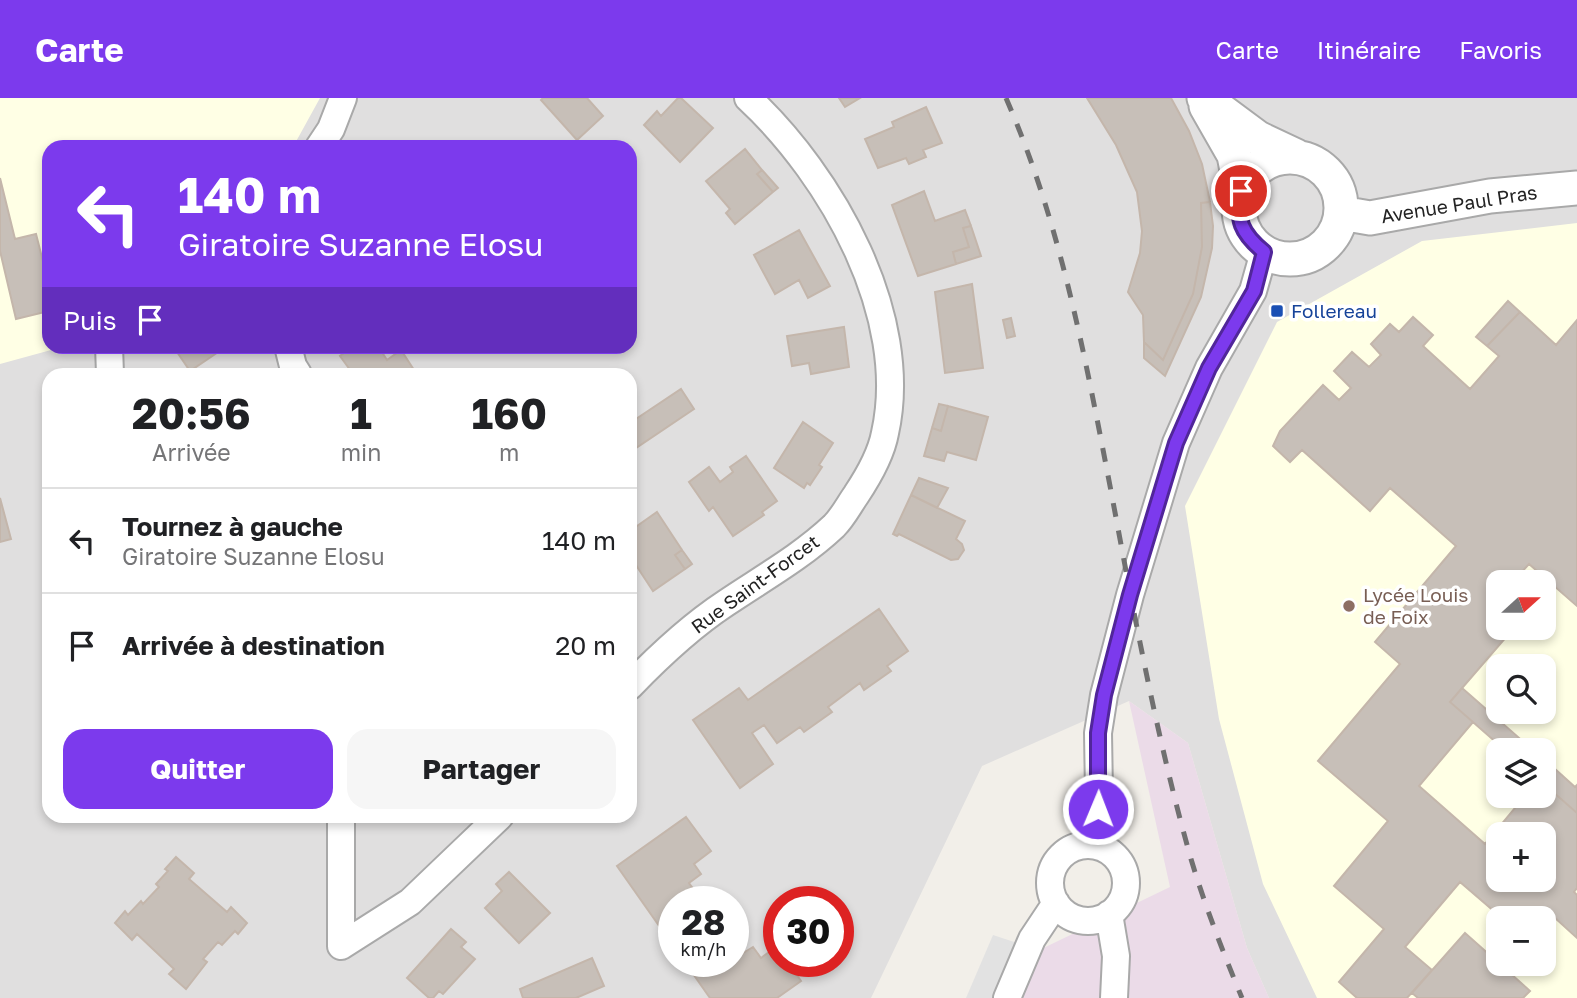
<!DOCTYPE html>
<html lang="fr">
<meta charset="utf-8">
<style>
:root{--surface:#fff;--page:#f6f6f6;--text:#202124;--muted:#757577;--line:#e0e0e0;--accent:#7c3aed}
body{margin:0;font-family:"Golos Text",sans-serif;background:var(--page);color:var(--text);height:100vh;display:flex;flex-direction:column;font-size:26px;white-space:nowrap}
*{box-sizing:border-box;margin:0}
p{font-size:23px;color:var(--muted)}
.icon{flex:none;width:38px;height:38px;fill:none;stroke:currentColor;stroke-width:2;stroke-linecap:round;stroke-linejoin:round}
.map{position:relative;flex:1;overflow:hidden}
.side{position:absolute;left:42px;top:270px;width:595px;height:455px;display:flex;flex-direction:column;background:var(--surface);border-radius:21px;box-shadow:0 4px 10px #0003}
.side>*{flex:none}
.top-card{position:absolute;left:42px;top:42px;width:595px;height:214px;border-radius:21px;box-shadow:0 4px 10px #0003;background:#7c3aed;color:#fff;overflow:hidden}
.needle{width:46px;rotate:69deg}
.controls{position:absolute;left:1486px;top:472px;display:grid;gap:14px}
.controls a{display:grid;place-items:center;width:70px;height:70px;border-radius:14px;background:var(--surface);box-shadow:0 4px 10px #0003;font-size:35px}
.speed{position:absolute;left:658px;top:788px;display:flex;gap:14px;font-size:35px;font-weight:700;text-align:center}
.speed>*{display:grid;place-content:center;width:91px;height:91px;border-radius:50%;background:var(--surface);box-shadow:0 4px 10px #0003;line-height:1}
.speed small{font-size:18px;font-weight:400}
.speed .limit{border:10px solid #d22;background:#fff;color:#111}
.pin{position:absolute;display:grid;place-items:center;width:60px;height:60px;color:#fff;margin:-30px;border:4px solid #fff;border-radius:50%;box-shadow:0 2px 7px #0007}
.me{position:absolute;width:77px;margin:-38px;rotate:1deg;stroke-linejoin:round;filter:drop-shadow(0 0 5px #0008)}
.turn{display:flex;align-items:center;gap:24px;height:147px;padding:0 21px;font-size:32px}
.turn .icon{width:91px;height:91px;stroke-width:2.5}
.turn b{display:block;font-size:49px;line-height:60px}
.then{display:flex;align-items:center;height:66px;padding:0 21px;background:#0003;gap:14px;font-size:26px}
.eta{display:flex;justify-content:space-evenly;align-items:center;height:119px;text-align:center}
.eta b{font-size:42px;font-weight:700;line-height:49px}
.primary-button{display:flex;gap:14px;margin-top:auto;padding:14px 21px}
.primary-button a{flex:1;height:80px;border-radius:21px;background:var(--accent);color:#fff;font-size:28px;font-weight:700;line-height:80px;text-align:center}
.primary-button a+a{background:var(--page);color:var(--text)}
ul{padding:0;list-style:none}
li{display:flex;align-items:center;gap:21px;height:105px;padding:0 21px;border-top:2px solid var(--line)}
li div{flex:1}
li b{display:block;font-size:26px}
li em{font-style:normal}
header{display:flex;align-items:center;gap:42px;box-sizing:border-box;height:98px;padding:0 35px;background:var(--accent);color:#fff}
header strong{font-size:33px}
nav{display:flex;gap:38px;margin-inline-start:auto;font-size:24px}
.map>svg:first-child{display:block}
.residential{fill:#e0dfdf;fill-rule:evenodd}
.industrial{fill:#ebdbe8}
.education{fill:#ffffe5;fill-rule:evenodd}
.parking{fill:#e2e2e2}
.building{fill:#c7bfb8;stroke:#c4b6ab;stroke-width:2;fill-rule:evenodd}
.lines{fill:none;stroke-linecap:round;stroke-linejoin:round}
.minor-casing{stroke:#a9a9a9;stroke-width:30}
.tertiary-casing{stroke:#a9a9a9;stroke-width:37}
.minor{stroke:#fff;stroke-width:26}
.tertiary{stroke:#fff;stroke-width:33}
.rail{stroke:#707070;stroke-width:5;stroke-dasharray:14 14;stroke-linecap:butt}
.route-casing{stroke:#51269a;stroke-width:18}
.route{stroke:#7c3aed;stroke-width:12}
.transit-dot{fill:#1a4fb4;stroke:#fff;stroke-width:2.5}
.education-dot{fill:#8d6e63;stroke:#fff;stroke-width:2.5}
.labels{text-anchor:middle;stroke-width:7;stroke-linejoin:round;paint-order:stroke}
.street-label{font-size:19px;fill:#222;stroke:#fff}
.transit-label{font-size:19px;fill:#164399;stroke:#fff;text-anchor:start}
.education-label{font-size:19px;fill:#785e54;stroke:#fff;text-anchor:start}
</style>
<header>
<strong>Carte</strong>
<nav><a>Carte</a><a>Itinéraire</a><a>Favoris</a></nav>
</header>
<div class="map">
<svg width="1577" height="900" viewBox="0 0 1577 900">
<rect width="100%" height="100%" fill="#f2efe9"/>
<!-- residential -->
<path class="residential" d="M0 0H1577V900H1269L1247 850 1188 645 1129 603 982 668 871 900H0ZM49 49H630V248H49ZM49 276H630V718H49ZM1498 485H1544V530H1498ZM1498 569H1544V614H1498ZM1498 653H1544V698H1498ZM1498 737H1544V782H1498ZM674 803H733V863H674ZM779 803H838V863H779ZM1498 821H1544V866H1498Z"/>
<!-- industrial -->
<path class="industrial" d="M1129 603 1188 645 1247 850 1269 900H1010L1031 856 1170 789Z"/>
<!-- education -->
<path class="education" d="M0 0H320L293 49H49V248L62 249 0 266Z
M1577 125V900H1317L1263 786 1219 621 1185 408 1277 224 1422 143ZM1498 485H1544V530H1498ZM1498 569H1544V614H1498ZM1498 653H1544V698H1498ZM1498 737H1544V782H1498ZM1498 821H1544V866H1498Z"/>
<!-- parking -->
<path class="parking" d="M993 837 1029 849 1007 900H966Z"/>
<!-- building -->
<path class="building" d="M543 0H587L603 18 577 42 541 2Z
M678 0H681L713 30 680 64 644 27 657 13 661 18Z
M839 0H860L845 9Z
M1171 0 1189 33 1202 66 1210 104 1201 105 1202 149 1193 196 1163 262 1144 244 1143 217 1128 194 1140 155 1142 133 1137 94 1116 47 1087 0Z
M926 9 942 45 923 52 926 59 909 66 906 60 878 70 865 41 894 29 892 24Z
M745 51 762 72 757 76 773 94 735 126 726 115 730 111 706 83Z
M762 72 778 90 773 94 757 76Z
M0 80 15 141 36 136 49 187V213L16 221 0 153Z
M924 93 935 123 965 112 971 128 963 130 969 149 953 154 956 166 918 178 892 107Z
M1210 104 1213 128 1212 150 1201 199 1165 278 1144 260V244L1163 262 1193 196 1202 149 1201 105Z
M971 128 981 158 956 166 953 154 969 149 963 130Z
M799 132 830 188 808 200 799 182 775 196 754 157Z
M972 186 983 270 945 275 935 194Z
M1508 203 1520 214 1487 248 1476 239Z
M1520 214 1556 247 1577 222V508L1529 466 1512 485H1498V530H1514L1450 604 1473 624 1419 688 1485 746 1525 698H1544V686L1577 715V790L1574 794 1577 797V840L1554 819 1544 830V821H1503L1460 784 1405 849 1432 872 1407 900H1357L1339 884 1384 831 1334 788 1388 723 1318 663 1400 566 1375 544 1456 448 1390 390 1370 413 1302 352 1290 364 1273 348 1280 333 1323 287 1339 302 1351 290 1334 273 1352 254 1369 269 1381 257 1371 246 1390 226 1399 234 1413 219 1433 237 1423 248 1470 291 1499 258 1487 248ZM1498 737H1544V782H1498Z
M1011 220 1015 238 1007 240 1003 222Z
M844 229 849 269 811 276 809 265 792 268 787 238Z
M173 248H227L190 273Z
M353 248H378L387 262 401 252 414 272 408 276H353L340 258Z
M681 291 694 311 630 354V325Z
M939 306 948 308 941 333 932 330Z
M948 308 988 319 976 362 947 354 944 363 924 358 932 330 941 333Z
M803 324 833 345 819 367 822 369 810 387 807 385 804 390 774 370Z
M746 358 777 403 762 414 764 417 733 438 713 409 709 413 689 384 709 369 720 384 733 374 730 369Z
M919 380 948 390 937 410 911 397Z
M911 397 965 423 956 441 962 446 964 452 958 461 951 462 899 436 897 438 893 436Z
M0 400 11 441 0 444Z
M657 414 682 452 675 457 685 471 653 493 630 458V433Z
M682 452 692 466 685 471 675 457Z
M879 511 908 553 887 568 891 573 864 592 860 585 828 609 832 614 804 634 800 629 777 645 764 627 752 635 773 666 740 690 693 622 739 590 748 602Z
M1462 590 1534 653H1506L1450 604Z
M1544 661 1575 689 1577 687V715L1544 686Z
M686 719 711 753 694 766 701 776 689 785 702 803H674V849L617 768Z
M176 759 194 775 189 781 227 814 231 809 247 825 238 836 235 833 222 847 218 844 203 861 207 864 186 891 169 876 174 871 137 836 132 842 115 825 125 813 128 817 141 803 143 806 159 789 156 786 168 773 165 771Z
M509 774 550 815 519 845 485 810 502 793 496 786Z
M451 831 466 844 461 849 475 861 443 896 439 893 433 900H429L407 880Z
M1465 835 1530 893 1523 900H1418L1412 895Z
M733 848 740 857 753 849 761 860 777 848 779 863H787L801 883 777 900H710L684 863H733Z
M592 860 604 888 576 900H523L520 891Z"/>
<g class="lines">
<!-- minor casing -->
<g class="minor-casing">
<path id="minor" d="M319 49 331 31 343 0
M109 248 110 276
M288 248 293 268 298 276
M630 588C659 558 691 528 726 505 763 480 801 459 834 428 843 419 849 407 856 397 868 379 881 357 885 335 911 218 832 78 748 0
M1095 747 1099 695 1098 635 1104 597 1130 497 1176 345 1209 270 1253 193 1264 154
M1050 785a38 38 0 1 1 76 0a38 38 0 1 1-76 0Z
M1109 816 1116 858 1114 900
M341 848 410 804 500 718
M341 848V718
M1007 900 1032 841 1056 805"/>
</g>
<!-- tertiary casing -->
<g class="tertiary-casing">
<path id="tertiary" d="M1204 0 1258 40 1296 58
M1206 8 1234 57 1241 93
M1239 110a51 51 0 1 1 102 0a51 51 0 1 1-102 0Z
M1341 115 1370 120 1490 98 1577 90"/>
</g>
<!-- minor -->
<use href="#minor" class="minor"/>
<!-- tertiary -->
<use href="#tertiary" class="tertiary"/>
<!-- rail -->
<path class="rail" d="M1006 0C1061 126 1085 259 1111 393 1134 516 1157 641 1191 761 1205 808 1223 854 1242 900"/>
</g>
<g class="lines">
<!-- route casing -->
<g class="route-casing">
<path id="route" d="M1098 711V635L1104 597 1130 497 1176 345 1209 270 1254 193 1264 154C1241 135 1236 122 1241 93"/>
</g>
<!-- route -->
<use href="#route" class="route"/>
</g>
<!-- markers -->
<rect class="transit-dot" x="1270" y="206" width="14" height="14" rx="3.5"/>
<circle class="education-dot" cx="1349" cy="508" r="7"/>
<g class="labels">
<!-- street labels -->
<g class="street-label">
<text transform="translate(1459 106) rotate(-9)" y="7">Avenue Paul Pras</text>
<text transform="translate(755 486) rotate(-36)" y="7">Rue Saint-Forcet</text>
</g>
<!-- transit labels -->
<g class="transit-label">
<text x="1291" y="220">Follereau</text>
</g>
<!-- education labels -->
<g class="education-label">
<text x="1363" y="504">Lycée Louis<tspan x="1363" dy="22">de Foix</tspan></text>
</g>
</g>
</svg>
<div class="controls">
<a><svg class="needle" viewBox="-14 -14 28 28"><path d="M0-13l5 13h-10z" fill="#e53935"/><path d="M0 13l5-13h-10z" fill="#757577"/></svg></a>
<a><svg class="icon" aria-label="search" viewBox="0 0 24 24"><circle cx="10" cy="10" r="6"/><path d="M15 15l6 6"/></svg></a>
<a><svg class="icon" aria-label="layers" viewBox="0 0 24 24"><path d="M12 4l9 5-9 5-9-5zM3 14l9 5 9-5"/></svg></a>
<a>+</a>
<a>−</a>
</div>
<div class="speed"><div>28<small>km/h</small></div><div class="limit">30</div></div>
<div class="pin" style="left:1241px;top:93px;background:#d93025"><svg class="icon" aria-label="arrive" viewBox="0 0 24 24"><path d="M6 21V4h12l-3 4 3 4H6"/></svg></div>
<svg class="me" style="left:1098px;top:711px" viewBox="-20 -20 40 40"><circle r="17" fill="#7c3aed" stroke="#fff" stroke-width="3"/><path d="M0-11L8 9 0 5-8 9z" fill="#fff"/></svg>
<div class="top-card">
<div class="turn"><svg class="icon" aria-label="left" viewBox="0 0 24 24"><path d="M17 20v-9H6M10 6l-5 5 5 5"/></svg><div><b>140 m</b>Giratoire Suzanne Elosu</div></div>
<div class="then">Puis<svg class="icon" aria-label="arrive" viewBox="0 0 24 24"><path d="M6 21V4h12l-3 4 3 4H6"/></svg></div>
</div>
<section class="side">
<div class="eta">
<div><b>20:56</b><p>Arrivée</p></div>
<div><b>1</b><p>min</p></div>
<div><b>160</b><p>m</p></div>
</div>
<ul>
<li><svg class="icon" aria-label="left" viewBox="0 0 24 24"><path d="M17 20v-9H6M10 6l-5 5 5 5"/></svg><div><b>Tournez à gauche</b><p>Giratoire Suzanne Elosu</p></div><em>140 m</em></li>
<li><svg class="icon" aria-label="arrive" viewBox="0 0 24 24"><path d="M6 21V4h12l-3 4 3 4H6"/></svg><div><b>Arrivée à destination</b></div><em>20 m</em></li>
</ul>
<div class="primary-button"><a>Quitter</a><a>Partager</a></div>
</section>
</div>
